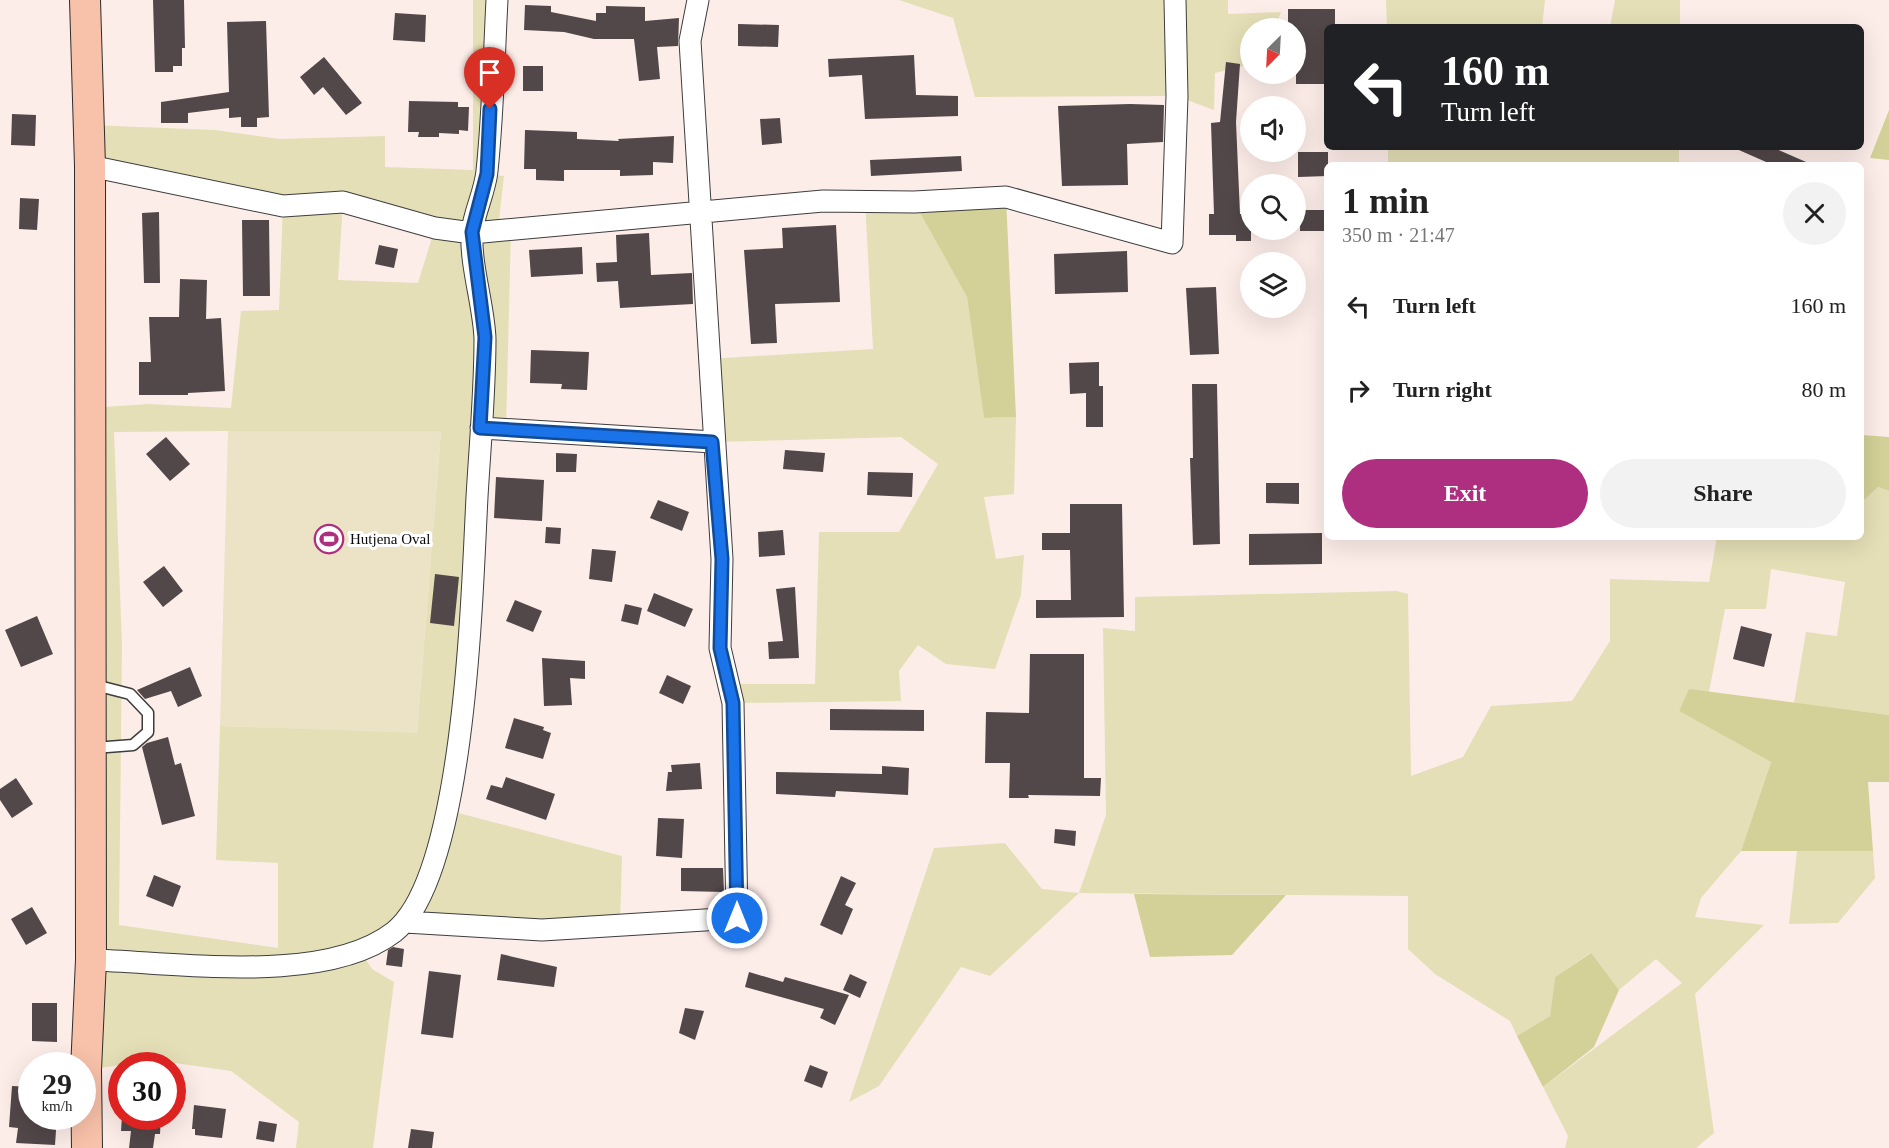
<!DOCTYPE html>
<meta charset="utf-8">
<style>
:root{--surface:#fff;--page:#f2f2f2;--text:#222;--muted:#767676;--accent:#ae2e7f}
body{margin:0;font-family:Georgia,serif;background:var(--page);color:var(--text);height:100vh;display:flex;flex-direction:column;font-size:22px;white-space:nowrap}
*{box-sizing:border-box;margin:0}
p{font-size:20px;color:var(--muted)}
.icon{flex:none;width:33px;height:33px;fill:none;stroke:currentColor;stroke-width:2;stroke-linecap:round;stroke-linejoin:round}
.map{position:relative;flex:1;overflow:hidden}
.sheet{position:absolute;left:1324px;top:162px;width:540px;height:378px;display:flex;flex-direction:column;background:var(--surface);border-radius:9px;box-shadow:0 6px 24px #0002}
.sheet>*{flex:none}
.hud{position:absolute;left:1324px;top:24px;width:540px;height:126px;border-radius:9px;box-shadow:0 6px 24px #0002;background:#202124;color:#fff;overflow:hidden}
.needle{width:39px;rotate:204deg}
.buttons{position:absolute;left:1240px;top:18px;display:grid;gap:12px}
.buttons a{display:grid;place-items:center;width:66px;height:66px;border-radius:50%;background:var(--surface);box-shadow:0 6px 24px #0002;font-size:30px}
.speed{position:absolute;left:18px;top:1052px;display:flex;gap:12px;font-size:30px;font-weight:700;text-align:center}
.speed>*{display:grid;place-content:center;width:78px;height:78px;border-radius:50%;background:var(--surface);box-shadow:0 6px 24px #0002;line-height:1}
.speed small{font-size:15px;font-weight:400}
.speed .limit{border:9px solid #d22;background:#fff;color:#111}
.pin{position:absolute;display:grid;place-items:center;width:51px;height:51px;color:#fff;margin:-62px -26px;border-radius:50% 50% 50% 0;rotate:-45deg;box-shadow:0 0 6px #0007}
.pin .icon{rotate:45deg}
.me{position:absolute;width:66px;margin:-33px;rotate:0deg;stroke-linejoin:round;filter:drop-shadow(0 0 4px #0008)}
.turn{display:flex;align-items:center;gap:21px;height:126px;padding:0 18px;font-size:27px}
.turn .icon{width:78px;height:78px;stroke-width:2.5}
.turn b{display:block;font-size:42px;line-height:51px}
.round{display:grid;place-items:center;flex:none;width:63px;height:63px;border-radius:32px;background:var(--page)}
.head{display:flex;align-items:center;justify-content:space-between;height:102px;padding:0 18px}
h1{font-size:36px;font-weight:800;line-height:45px}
.primary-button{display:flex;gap:12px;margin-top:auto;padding:12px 18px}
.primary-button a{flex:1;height:69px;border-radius:36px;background:var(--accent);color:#fff;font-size:24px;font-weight:800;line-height:69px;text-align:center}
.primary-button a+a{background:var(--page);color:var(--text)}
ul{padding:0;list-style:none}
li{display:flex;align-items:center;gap:18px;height:84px;padding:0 18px}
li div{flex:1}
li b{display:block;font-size:22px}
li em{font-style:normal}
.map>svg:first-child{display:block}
.green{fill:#e4dfb6;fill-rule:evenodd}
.forest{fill:#d3d197}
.pitch{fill:#ece3c7}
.building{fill:#524749}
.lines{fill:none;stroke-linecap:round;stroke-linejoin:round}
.lane-casing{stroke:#3d3d3d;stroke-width:13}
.street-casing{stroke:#3d3d3d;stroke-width:23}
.secondary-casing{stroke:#2c2c2c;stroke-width:32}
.lane{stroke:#fff;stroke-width:10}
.street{stroke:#fff;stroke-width:21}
.secondary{stroke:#f8c1a9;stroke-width:30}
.route-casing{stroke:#114b97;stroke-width:15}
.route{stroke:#1a73e8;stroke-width:10}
.labels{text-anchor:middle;stroke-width:6;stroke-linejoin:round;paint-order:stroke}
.poi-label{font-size:15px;fill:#0a0a0a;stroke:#fff;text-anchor:start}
</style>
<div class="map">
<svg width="1889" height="1148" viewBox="0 0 1889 1148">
<rect width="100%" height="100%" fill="#fdede9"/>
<!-- green -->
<path class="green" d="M473 0H497L487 174 504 176 498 229H511L506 429 481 428 447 810 622 856 620 926 405 922 361 952 372 969 394 982 373 1148H296L299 1122 231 1071 154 1060 86 1070 90 408 148 404 231 408 241 311 279 310 283 206 90 166 89 125 215 130 280 139 385 136V167L473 170ZM343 202 435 228 418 283 338 280ZM228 431H441L417 732 220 726 216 860 278 863V948L119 925 122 645 114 432Z
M899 0H1228V14L1281 12 1275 28H1251V64L1215 73 1214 110 1176 96 975 97 953 18Z
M1386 0H1545L1542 27H1387Z
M1615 0H1680V27H1610Z
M1388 147H1679V165H1388Z
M865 200 914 202 967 297 984 418 1016 417 1014 494 984 497 996 559 1024 555 1021 595 995 669 946 664 918 645 899 671 901 701 733 703 729 684H815L819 532H899L938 464 901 437 713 442 708 359 873 349Z
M1878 487 1889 491V715L1794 703 1806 632 1837 636 1845 582 1771 569 1766 609H1725L1709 692 1689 690 1679 711 1771 762 1741 851 1701 898 1695 917 1764 925 1695 994 1714 1133 1696 1148H1565L1568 1136 1543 1087 1682 983 1656 959 1619 990 1590 953 1555 977 1550 1016 1517 1036 1510 1021 1435 974 1408 949V896L1079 893 990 976 961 967 879 1086 849 1102 934 848 1005 843 1042 889 1079 893 1106 815 1103 628 1135 631V597L1397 591 1408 594 1411 776 1463 757 1491 706 1572 701 1610 641V579L1709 582 1717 537H1862V502Z
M1797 851H1873L1875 878 1838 923 1789 924Z"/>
<!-- forest -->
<path class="forest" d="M1889 110V160L1870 158Z
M1006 197 1016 417 984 418 967 297 914 202Z
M1862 435 1889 437V491L1878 487 1862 502Z
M1689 689 1889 715V782H1868L1873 851H1741L1771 762 1679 711Z
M1134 894 1286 895 1232 955 1150 957Z
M1591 953 1619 990 1594 1047 1543 1087 1517 1036 1550 1016 1555 977Z"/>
<!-- pitch -->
<path class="pitch" d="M228 431H441L417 733 220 726Z"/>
<!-- building -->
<path class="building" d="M153 0H184L185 48H182V66H173V72H155Z
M525 5 551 6V12L596 21V13H606V6L645 7V21L679 18 678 46 657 47 660 79 639 81 634 39H594L564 32 524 30Z
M1288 9H1335V27H1328V84H1296V28H1288Z
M395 13 426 15 425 42 393 40Z
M266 21 269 117 257 118V127H241V117L229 118V108L188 113V123H161V102L229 92 227 22Z
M738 24 779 25 778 47 738 46Z
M914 55 916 95 958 96V116L865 119 862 75 829 77 828 59Z
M324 57 362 103 346 115 323 87 314 95 300 77Z
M1226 62 1240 64 1236 122 1240 214H1251V241H1236V235H1209V214H1214L1211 123 1220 122Z
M523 66H543V91H523Z
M409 101 458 102V107H469L468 131 459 130V134L439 133V137H418L419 132H408Z
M1130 104 1164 105 1163 142 1127 144 1128 185 1062 186 1058 106Z
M12 114 36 115 35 146 11 145Z
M780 118 782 143 762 145 760 119Z
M525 130 577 132V139L619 141 618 139 674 136 673 163 653 162V175L620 176V170H564V181L536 180V169H524Z
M1732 147H1772L1813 165H1773Z
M1298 152H1328V176L1298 177Z
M961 156 962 171 871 176 870 160Z
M20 198 39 199 37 230 19 229Z
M1300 210H1328V231H1300Z
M159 212 160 283H144L142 213Z
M242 220H269L270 296H243Z
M836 225 840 302 775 304 777 343 751 344 744 250 783 248 782 228Z
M649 233 651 275 692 273 693 304 620 308 618 281 597 282 596 263 617 262 616 235Z
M379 245 398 249 394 268 375 264Z
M582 247 583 274 531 277 529 250Z
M1127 251 1128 292 1055 294 1054 254Z
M180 279 207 280 206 319 221 318 225 391 188 393V395H139V362H151L149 317H179Z
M1216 287 1219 354 1190 355 1186 288Z
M531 350 589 352 587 390 561 389 562 384 530 383Z
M1099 362V386H1103V427H1086V393L1070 394 1069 363Z
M1192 384H1217L1220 544 1193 545 1190 458H1193Z
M166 437 190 464 170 481 146 454Z
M785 450 825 453 823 472 783 469Z
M556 453 577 454 576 472H556Z
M868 472 913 473 912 497 867 495Z
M496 477 544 480 542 521 494 518Z
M1266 483H1299V504L1266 503Z
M658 500 689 512 682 531 650 518Z
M1070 504H1122L1124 617 1036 618V600H1071L1070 550H1042V533H1070Z
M546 527 561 528 560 544 545 543Z
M783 530 785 555 759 557 758 532Z
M1322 533V564L1249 565V534Z
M592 549 616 551 612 582 589 579Z
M164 566 183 591 163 607 143 582Z
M435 574 459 577 454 626 430 623Z
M795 587 799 658 769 659 768 642 783 641 776 589Z
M654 593 693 609 685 627 647 611Z
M515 600 542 611 533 632 506 621Z
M625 604 642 608 638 625 621 621Z
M37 616 53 654 21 667 5 630Z
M1741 626 1772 634 1764 667 1733 659Z
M1030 654H1084V778H1101L1100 796 1028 795 1029 798H1009L1010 763H985L986 712 1029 713Z
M542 658 585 661V679L570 678 572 705 544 706Z
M190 667 202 696 178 707 171 691 145 699 137 690Z
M667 675 691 686 683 704 659 693Z
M830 709 924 710V731L830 730Z
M514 718 544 727 543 730 551 733 543 759 505 748Z
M168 737 175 765 181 763 195 816 162 825 142 747 147 743Z
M700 763 702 789 666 791 668 772H672L671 765Z
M882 766 909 768 908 795 836 791 835 797 776 794V772L882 774Z
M506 777 555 794 546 820 486 799 491 785 502 788Z
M16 778 33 804 12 818 0 800V789Z
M658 818 684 819 682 858 656 856Z
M1055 829 1076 831 1075 846 1054 843Z
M681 868H723L724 892 681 891Z
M154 875 181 886 173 907 146 896Z
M841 876 856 883 845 905 853 909 842 935 820 925Z
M32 907 47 933 26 945 11 919Z
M393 947 404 949 402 967 386 965 388 950Z
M501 954 557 967 554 987 497 980Z
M429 971 461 975 453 1038 421 1034Z
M749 972 783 982 785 977 849 995 835 1025 820 1018 824 1009 745 987Z
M850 974 867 982 860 998 843 990Z
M32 1003H57V1042L32 1041Z
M685 1008 704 1011 695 1040 679 1033Z
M810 1065 828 1072 822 1088 804 1081Z
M12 1086 32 1087V1116H57L55 1145 16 1143 18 1128 9 1127Z
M194 1105 226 1109 222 1138 195 1135V1129H192Z
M122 1116H161L160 1134H155L153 1148H129L131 1131H121Z
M259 1121 277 1124 274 1142 256 1139Z
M411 1129 434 1132 432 1148H408Z"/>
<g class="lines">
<!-- lane casing -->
<g class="lane-casing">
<path id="lane" d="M91 684 130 694 148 713V732L133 745 94 748"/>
</g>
<!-- street casing -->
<g class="street-casing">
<path id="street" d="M90 166 283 206 343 202 435 228 472 233 823 201 914 202 1006 197 1172 243 1177 96 1175 0
M481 428 713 442
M405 922 542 930 737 918 733 703 720 648 722 559 690 41 698 0
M91 960C176 962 324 986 394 932 466 875 472 589 477 497 480 445 485 392 485 339 484 306 470 265 472 232 474 212 485 192 487 171 493 114 494 57 497 0"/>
</g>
<!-- secondary casing -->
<g class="secondary-casing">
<path id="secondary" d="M85 0 90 166 91 960 86 1070 87 1148"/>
</g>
<!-- lane -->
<use href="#lane" class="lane"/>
<!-- street -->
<use href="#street" class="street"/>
<!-- secondary -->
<use href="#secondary" class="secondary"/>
</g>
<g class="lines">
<!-- route casing -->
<g class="route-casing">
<path id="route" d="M490 109 487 174 472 232 485 337 480 428 712 442 722 559 720 648 733 703 737 918"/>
</g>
<!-- route -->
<use href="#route" class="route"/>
</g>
<!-- icons -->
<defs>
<g id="stadium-ring" transform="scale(1.5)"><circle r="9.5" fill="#fff" stroke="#ae2e7f" stroke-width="1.5"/><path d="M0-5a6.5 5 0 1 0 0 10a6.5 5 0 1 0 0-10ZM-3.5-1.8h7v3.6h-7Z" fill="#ae2e7f"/></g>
</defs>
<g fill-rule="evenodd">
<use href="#stadium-ring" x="329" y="539"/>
</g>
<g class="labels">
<!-- poi labels -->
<g class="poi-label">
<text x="350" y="544">Hutjena Oval</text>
</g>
</g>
</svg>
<div class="buttons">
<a><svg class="needle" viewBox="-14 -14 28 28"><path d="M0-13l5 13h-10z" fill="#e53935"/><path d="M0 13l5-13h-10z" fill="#767676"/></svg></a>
<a><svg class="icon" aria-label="sound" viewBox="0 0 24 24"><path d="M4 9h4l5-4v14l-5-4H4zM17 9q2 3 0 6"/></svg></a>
<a><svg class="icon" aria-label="search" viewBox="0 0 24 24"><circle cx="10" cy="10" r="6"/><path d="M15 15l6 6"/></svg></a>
<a><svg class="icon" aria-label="layers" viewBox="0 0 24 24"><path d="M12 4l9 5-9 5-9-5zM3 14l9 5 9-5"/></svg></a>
</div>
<div class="speed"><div>29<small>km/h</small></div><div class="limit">30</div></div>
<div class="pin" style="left:490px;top:109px;background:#d93025"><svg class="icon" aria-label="arrive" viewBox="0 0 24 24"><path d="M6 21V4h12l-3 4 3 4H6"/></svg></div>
<svg class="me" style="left:737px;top:918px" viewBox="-20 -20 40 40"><circle r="17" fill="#1a73e8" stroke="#fff" stroke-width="3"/><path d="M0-11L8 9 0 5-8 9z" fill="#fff"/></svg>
<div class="hud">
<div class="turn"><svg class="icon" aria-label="left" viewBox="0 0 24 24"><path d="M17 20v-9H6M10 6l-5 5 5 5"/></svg><div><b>160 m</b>Turn left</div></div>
</div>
<section class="sheet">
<div class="head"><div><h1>1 min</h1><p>350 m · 21:47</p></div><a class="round"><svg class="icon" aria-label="close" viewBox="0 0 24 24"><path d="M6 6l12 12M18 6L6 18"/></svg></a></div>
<ul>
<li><svg class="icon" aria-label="left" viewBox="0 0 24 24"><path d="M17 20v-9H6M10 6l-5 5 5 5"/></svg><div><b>Turn left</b></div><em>160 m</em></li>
<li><svg class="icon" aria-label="right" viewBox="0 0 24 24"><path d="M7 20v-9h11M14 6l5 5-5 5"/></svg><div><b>Turn right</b></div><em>80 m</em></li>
</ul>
<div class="primary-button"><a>Exit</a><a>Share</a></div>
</section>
</div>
